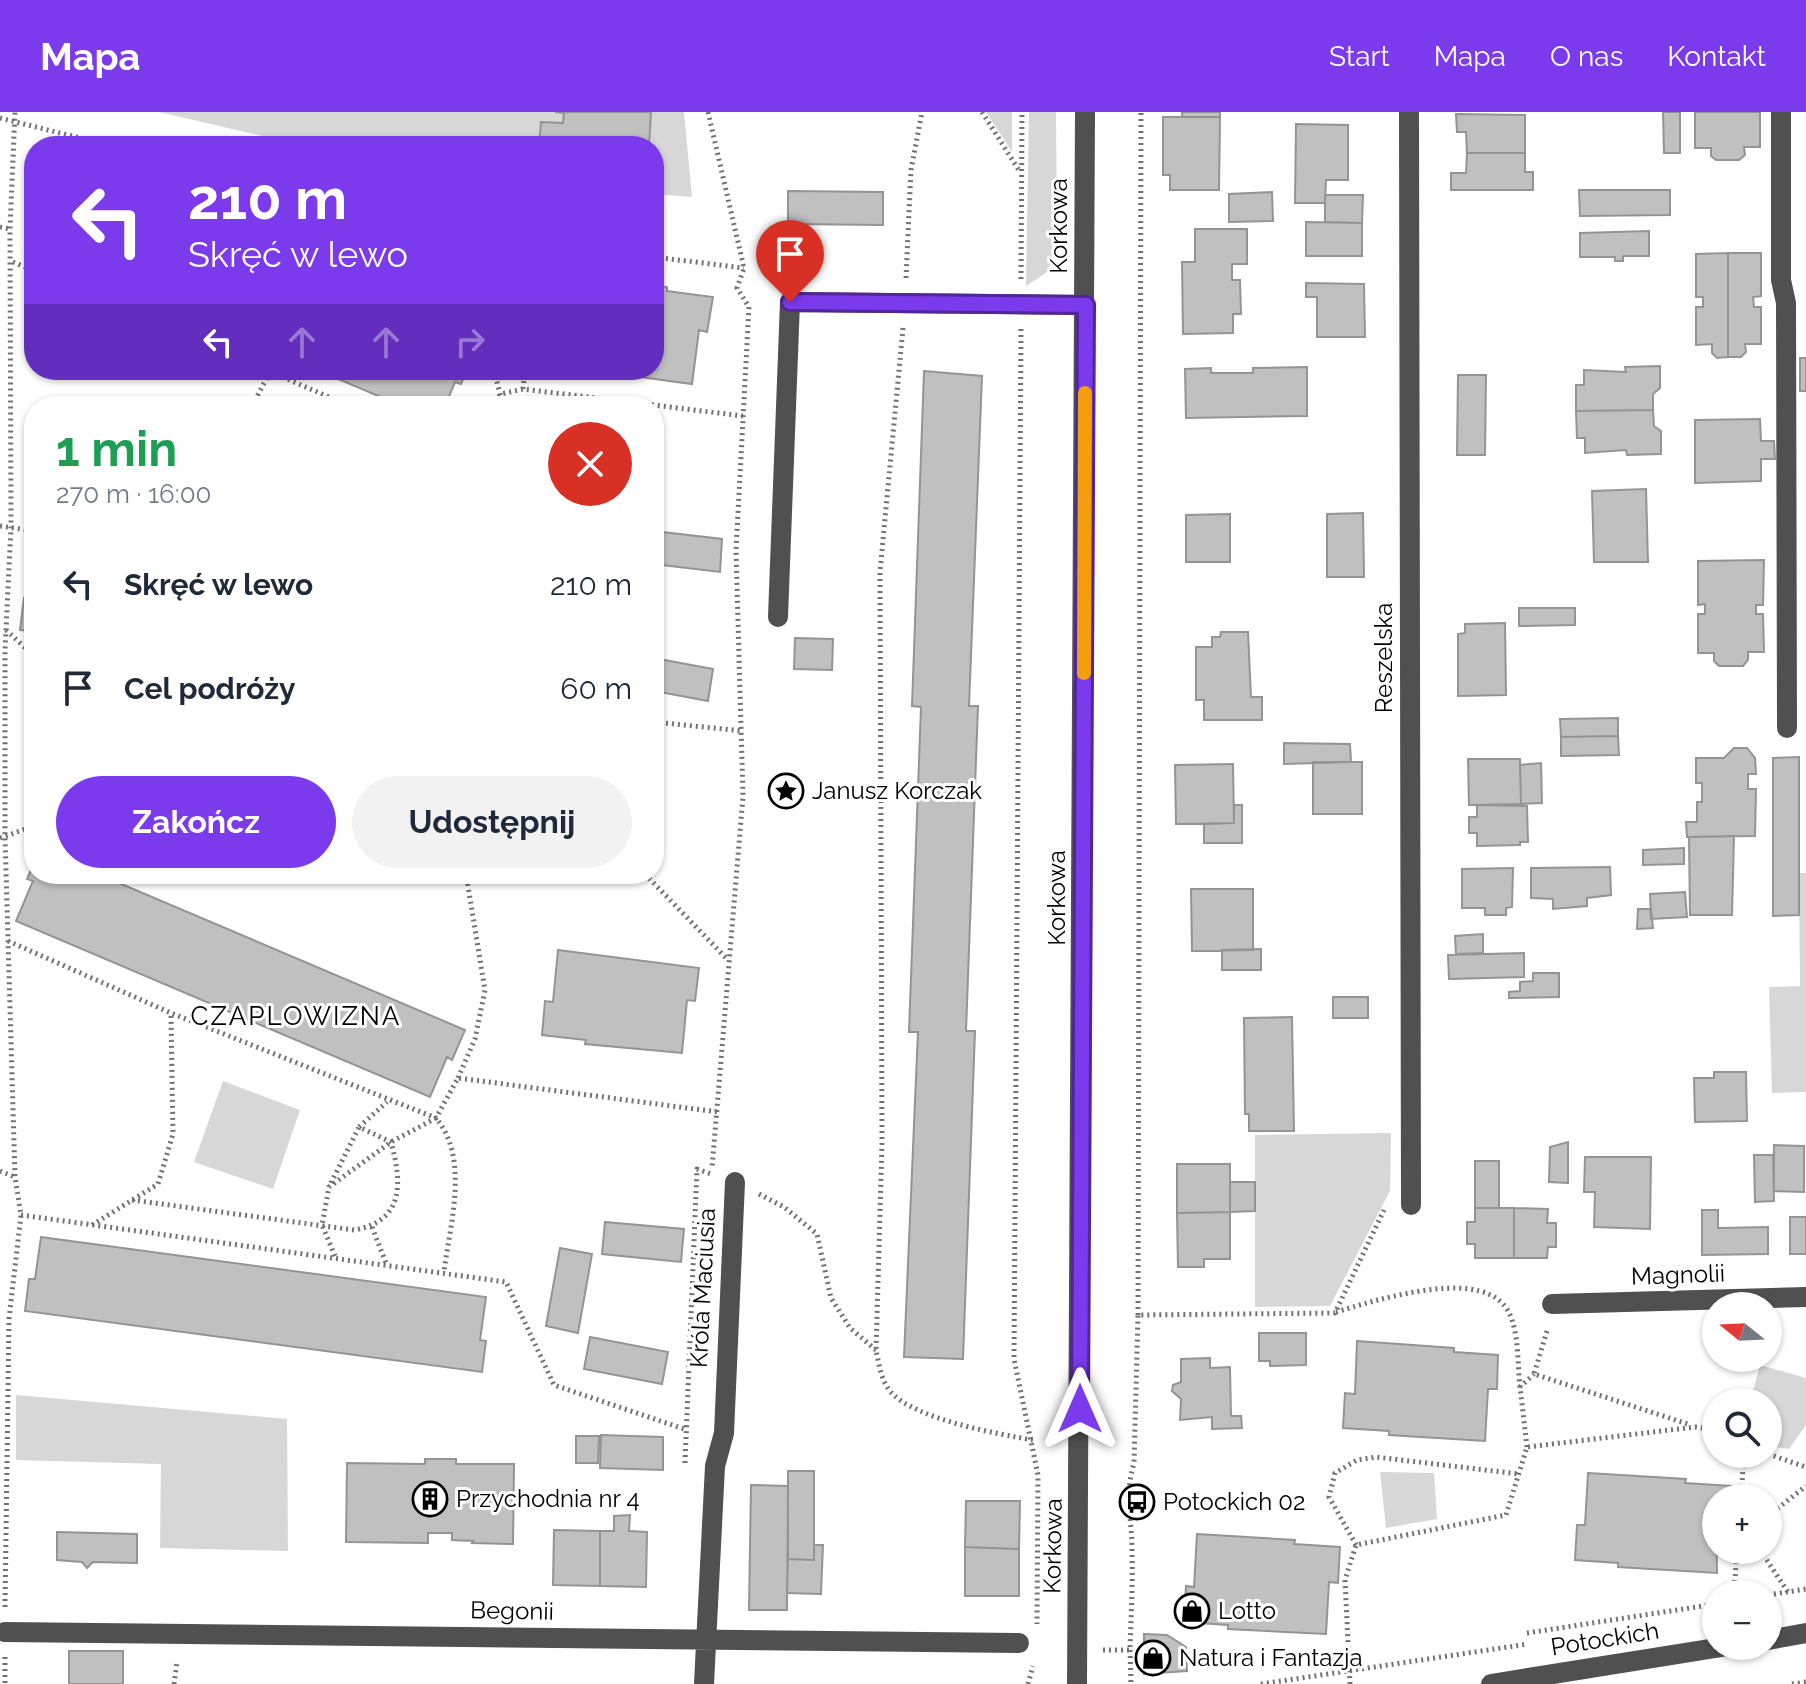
<!DOCTYPE html>
<html lang="pl">
<meta charset="utf-8">
<style>
:root{--surface:#fff;--page:#f2f2f3;--text:#1f2937;--muted:#747a83;--accent:#7c3aed}
body{margin:0;font-family:Raleway,sans-serif;background:var(--page);color:var(--text);height:100vh;display:flex;flex-direction:column;font-size:30px;white-space:nowrap}
*{box-sizing:border-box;margin:0}
p{font-size:26px;color:var(--muted)}
.icon{flex:none;width:44px;height:44px;fill:none;stroke:currentColor;stroke-width:2;stroke-linecap:round;stroke-linejoin:round}
.map{position:relative;flex:1;overflow:hidden}
.details{position:absolute;left:24px;top:284px;width:640px;height:488px;display:flex;flex-direction:column;background:var(--surface);border-radius:32px;box-shadow:0 2px 6px #0004}
.details>*{flex:none}
.banner{position:absolute;left:24px;top:24px;width:640px;height:244px;border-radius:32px;box-shadow:0 2px 6px #0004;background:#7c3aed;color:#fff;overflow:hidden}
.needle{width:52px;rotate:288deg}
.tools{position:absolute;left:1702px;top:1180px;display:grid;gap:16px}
.tools a{display:grid;place-items:center;width:80px;height:80px;border-radius:50%;background:var(--surface);box-shadow:0 2px 6px #0004;font-size:40px}
.pin{position:absolute;display:grid;place-items:center;width:68px;height:68px;color:#fff;margin:-82px -34px;border-radius:50% 50% 50% 0;rotate:-45deg;box-shadow:0 0 8px #0007}
.pin .icon{rotate:45deg}
.me{position:absolute;width:88px;margin:-44px;rotate:0deg;stroke-linejoin:round;filter:drop-shadow(0 0 6px #0008)}
.turn{display:flex;align-items:center;gap:28px;height:168px;padding:0 32px;font-size:36px}
.turn .icon{width:104px;height:104px;stroke-width:2.5}
.turn b{display:block;font-size:56px;line-height:68px}
.lanes{display:flex;align-items:center;height:76px;padding:0 32px;background:#0003;justify-content:center;gap:40px;direction:ltr}
.lanes .off{opacity:.35}
.round{display:grid;place-items:center;flex:none;width:84px;height:84px;border-radius:42px;background:var(--page)}
.overview{display:flex;align-items:center;justify-content:space-between;height:136px;padding:0 32px}
h1{font-size:48px;font-weight:700;line-height:60px;color:#1e9e55}
.cta{display:flex;gap:16px;margin-top:auto;padding:16px 32px}
.cta a{flex:1;height:92px;border-radius:48px;background:var(--accent);color:#fff;font-size:32px;font-weight:700;line-height:92px;text-align:center}
.cta a+a{background:var(--page);color:var(--text)}
ul{padding:0;list-style:none}
li{display:flex;align-items:center;gap:24px;height:104px;padding:0 32px}
li div{flex:1}
li b{display:block;font-size:30px}
li em{font-style:normal}
header{display:flex;align-items:center;gap:48px;box-sizing:border-box;height:112px;padding:0 40px;background:var(--accent);color:#fff}
header strong{font-size:38px}
nav{display:flex;gap:44px;margin-inline-start:auto;font-size:28px}
.map>svg:first-child{display:block}
.green{fill:#d7d7d7}
.building{fill:#c0c0c0;stroke:#949494;stroke-width:2}
.lines{fill:none;stroke-linecap:round;stroke-linejoin:round}
.path{stroke:#727272;stroke-width:5;stroke-dasharray:2 4;stroke-linecap:butt}
.minor{stroke:#505050;stroke-width:20}
.route-casing{stroke:#51269a;stroke-width:20}
.route{stroke:#7c3aed;stroke-width:14}
.slow{stroke:#f59e0b;stroke-width:14}
.labels{text-anchor:middle;stroke-width:6;stroke-linejoin:round;paint-order:stroke}
.street-label{font-size:24px;fill:#000;stroke:#fff}
.poi-label{font-size:24px;fill:#000;stroke:#fff;text-anchor:start}
.neighbourhood-label{font-size:26px;letter-spacing:2px;fill:#000;stroke:#fff}
</style>
<header>
<strong>Mapa</strong>
<nav><a>Start</a><a>Mapa</a><a>O nas</a><a>Kontakt</a></nav>
</header>
<div class="map">
<svg width="1806" height="1572" viewBox="0 0 1806 1572">
<rect width="100%" height="100%" fill="#fff"/>
<!-- green -->
<path class="green" d="M159 0H684L692 85 654 82V34H305Z
M986 0H1012V40Z
M1029 0H1056L1057 136 1047 160 1026 174Z
M1799 761H1806V980L1772 981 1769 875 1800 874Z
M223 969 300 998 273 1077 194 1050Z
M1391 1021 1390 1079 1330 1194 1255 1195V1023Z
M1760 1253 1806 1266V1313L1789 1337 1768 1334V1290H1750Z
M16 1283 287 1307 288 1439 160 1436 161 1352 16 1348Z
M1380 1360 1434 1361 1437 1407 1386 1416Z"/>
<!-- building -->
<path class="building" d="M555 0H651L649 34H539L541 10 563 11 564 1Z
M1182 0H1220V5H1182Z
M1663 0H1680V41H1664Z
M1695 0H1760V35H1744L1745 43 1739 48H1716L1711 44V36H1695Z
M1456 2 1525 3V41H1467L1466 20H1457Z
M1163 5H1220L1219 78H1170V63H1163Z
M1296 12 1348 13V68H1326L1325 91H1295Z
M1467 41H1525V60H1533V78H1451V61H1466Z
M1579 78H1670V103L1580 104Z
M788 79 883 80V113L788 112Z
M1272 80 1273 109 1229 110V82Z
M1325 83H1363L1362 111 1325 110Z
M1306 110 1362 111V144H1306Z
M34 114V138L25 134Z
M1195 117H1247V152H1232V168H1240L1241 202H1233V221L1183 222 1182 150H1195Z
M1649 119V144H1623V149H1615V145H1580V121Z
M1728 141V245L1717 246 1712 241V232L1696 233V195H1703V185H1696V142Z
M1728 141H1761V184L1753 185 1754 195H1761V232H1745L1746 240 1741 245H1728Z
M1306 171 1364 172 1365 225H1317V185H1306Z
M654 173 667 175V179L713 185 707 220 699 218 692 272 596 259 654 258Z
M1800 246H1806V279H1800Z
M1660 254V276L1653 282V298L1576 299V273H1584V258L1626 260 1625 255Z
M1307 255V304L1186 306 1185 257 1211 256V261H1253V256Z
M317 258H467L461 272 455 270 445 294H402Z
M924 259 982 264 969 594H978L966 919H975L963 1247 904 1245 918 920H909L921 595 912 594Z
M1458 263H1486L1485 343H1457Z
M1653 298 1654 314 1661 319V342L1627 343 1626 338 1585 341V326H1577L1576 299Z
M1760 307 1761 329H1774L1775 347H1761V369L1695 371V308Z
M1646 377 1648 450H1594L1592 379Z
M1363 401 1364 465H1327V402Z
M1230 402V450H1186V403Z
M654 419 722 427 720 460 654 452Z
M1764 448 1763 493H1756V502H1763L1764 540H1748V548L1743 554H1719L1714 549V541H1698V502H1705V492L1698 493V449Z
M34 462V520L20 518 24 486 31 487Z
M1519 496H1575V513L1519 514Z
M1505 511 1506 583 1458 584V522L1465 521V512Z
M1221 520H1248L1251 585H1262V608H1204V588H1196V535H1212V525H1220Z
M795 526 833 527 832 558 794 557Z
M654 546 713 557 708 589 654 579Z
M1618 606V624L1561 625 1560 607Z
M1618 624 1619 643 1561 644V625Z
M1284 631 1350 632 1351 650 1284 652Z
M1734 636H1747L1755 646 1756 662H1748V677H1756L1755 724 1687 725 1686 710H1697V690H1702V671H1696V646H1724Z
M1799 645V803L1773 804V646Z
M1468 647H1520L1521 692 1469 693Z
M1313 650H1362V702H1313Z
M1541 651 1542 691 1521 692 1520 653Z
M1233 652 1234 711 1176 712 1175 653Z
M1234 693H1242V731H1204V712L1234 711Z
M1477 693 1527 694 1528 730H1520V733L1477 734V721H1469V705H1477Z
M1734 724 1732 803H1690L1689 725Z
M1684 736V752L1643 753V738Z
M34 751V762H98L465 918 452 948 447 945 430 985 16 809 33 769 27 767Z
M1610 755 1611 783 1587 786V794L1553 797V787L1531 786V756Z
M1513 756 1512 795 1506 796V803H1485V796H1462V757Z
M1191 777H1253V838L1192 839Z
M1685 780 1687 805 1651 807 1650 782Z
M1638 797H1651L1653 816 1637 817Z
M1483 822V841L1456 842 1455 824Z
M1261 837V858H1222V838Z
M558 838 699 856 695 889 687 888 682 941 585 932 586 928 542 923 545 889 553 890Z
M1524 841V865L1449 867 1448 843Z
M1533 861H1559V885L1509 886V880L1520 879V870L1533 869Z
M1333 885H1368V906H1333Z
M1292 905 1294 1019H1249V1002H1245L1244 906Z
M1714 960H1746L1747 1009 1695 1010 1694 966H1714Z
M1568 1030V1071L1549 1070 1550 1035Z
M1774 1033 1804 1034V1080L1774 1079Z
M1754 1043H1773L1774 1089 1755 1090Z
M1585 1045H1651L1650 1117 1594 1115 1595 1080H1584Z
M1475 1049H1499V1096H1475Z
M1177 1052H1230V1100L1177 1101Z
M1230 1070H1255V1099L1230 1100Z
M1475 1096H1514V1146H1475V1132H1467V1110H1475Z
M1514 1096 1548 1097 1547 1111H1556V1135H1548L1547 1146H1514Z
M1702 1098H1718V1116L1768 1115V1142L1702 1143Z
M1230 1100V1147H1204V1155H1178L1177 1101Z
M1790 1105H1806V1142H1790Z
M605 1110 684 1117 681 1150 602 1142Z
M41 1125 486 1185 480 1228 486 1229 482 1260 25 1199 29 1167H35Z
M560 1136 592 1142 578 1221 546 1214Z
M1259 1221H1306V1253L1270 1254V1249H1259Z
M590 1225 668 1240 662 1272 584 1257Z
M1357 1229 1454 1236V1240L1498 1243 1497 1277H1488L1485 1329 1389 1323V1319L1343 1316 1345 1281 1355 1282Z
M1210 1246V1256L1230 1255 1231 1304H1241L1242 1316 1212 1317V1305L1180 1308 1181 1287 1172 1279 1173 1273 1181 1270V1247Z
M601 1323 663 1325V1358L600 1356Z
M576 1324H599L598 1351H576Z
M425 1347H456V1352H514L513 1432 472 1431 473 1429 452 1428V1421H428V1431L346 1430 347 1351 425 1352Z
M788 1359H814V1448L788 1447Z
M1588 1361 1686 1367 1685 1371 1732 1374 1731 1386H1716L1717 1461 1618 1455V1451L1575 1448 1577 1413H1585Z
M751 1373 788 1374 787 1498H749Z
M966 1389H1020L1019 1437 965 1435Z
M630 1403 629 1419 647 1420 646 1475 600 1474V1419H614V1404Z
M554 1418 600 1419V1474L553 1473Z
M57 1420 137 1422V1451L93 1450 87 1456 82 1450 57 1448Z
M1197 1422 1295 1428 1294 1432 1340 1435 1338 1471 1329 1470 1326 1522 1228 1517V1513L1184 1510 1186 1474 1194 1475Z
M814 1433H823L821 1482 787 1481 788 1447 814 1448Z
M965 1435 1019 1437V1484H965Z
M1144 1522 1167 1523 1186 1535 1187 1559 1144 1562Z
M69 1539H123V1572H69Z"/>
<g class="lines">
<!-- path -->
<path class="path" d="M708 0 744 156 737 176 749 195 736 438 743 684 712 1056
M982 0 1020 60
M0 6 112 34
M0 115 10 117
M654 145 744 156
M13 150 34 159
M906 166 911 58 922 0
M1021 167 1022 0
M903 216 880 460 882 1031 876 1238C879 1252 881 1268 890 1279 913 1307 998 1322 1033 1328
M1021 217 1014 1247 1038 1363 1037 1512
M266 258 350 294
M494 258 503 294
M523 277 525 258
M257 285 277 294
M252 294 270 260
M491 294 501 282 523 277 743 304
M0 414 34 419
M6 518 34 544
M654 610 743 619
M0 726 34 714
M645 762 728 848
M8 829 171 901 436 1006 458 966 718 1000
M458 966 475 927 485 878 466 762
M0 1059 15 1065
M331 1071 359 1015
M759 1082 784 1095 817 1122 831 1186 850 1216 876 1238
M132 1088 354 1118C405 1109 402 1070 391 1030L359 1015 387 990
M21 1103 506 1170 554 1273 687 1318
M92 1113 158 1072 173 1022 171 901
M372 1115 386 1151
M335 1144 322 1113 329 1075 391 1030 436 1006C470 1047 450 1111 444 1160
M1336 1200C1374 1189 1471 1157 1503 1192 1520 1210 1517 1251 1520 1275
M1138 1203 1141 0
M1547 1219 1534 1262 1691 1313
M1527 1335 1520 1275 1534 1262
M1768 1342 1806 1355
M685 1351 697 1057 711 1062
M1741 1386 1744 1342
M1768 1404 1806 1374
M1356 1433 1329 1385 1335 1361 1357 1348 1376 1345 1519 1362
M1760 1438 1788 1480
M1734 1482 1737 1438
M1768 1483 1806 1477
M5 1495 9 1207 21 1103 15 1065 5 725V538L11 416 10 117 15 0
M1527 1521 1716 1492
M1103 1538H1130C1131 1505 1133 1471 1132 1438 1132 1405 1124 1385 1134 1351L1138 1203 1335 1201 1384 1098
M1130 1538 1131 1572
M5 1545V1572
M174 1572 177 1550
M1028 1572 1033 1554
M1261 1572 1528 1532
M1350 1572 1345 1468 1356 1433 1506 1403 1527 1335 1695 1315 1716 1318
M1792 1572 1806 1570"/>
<!-- minor -->
<path class="minor" d="M1409 0 1411 1093
M1781 0V168L1786 191 1787 616
M778 505 790 190 1086 193
M1552 1192 1806 1185
M5 1520 1019 1531
M1768 1528 1806 1521
M704 1572 715 1354 724 1321 735 1070
M1077 1572 1085 0
M1491 1572 1728 1534"/>
</g>
<g class="lines">
<!-- route casing -->
<g class="route-casing">
<path id="route" d="M790 190 1086 193 1080 1297"/>
</g>
<!-- route -->
<use href="#route" class="route"/>
<!-- slow -->
<path class="slow" d="M1084 561 1085 281"/>
</g>
<!-- icons -->
<defs>
<g id="sight-ring" transform="scale(1.8)"><circle r="9.5" fill="#fff" stroke="#000" stroke-width="1.5"/><path d="M0-6L1.8-2.2L6-1.7L2.9 1.2L3.7 5.4L0 3.3L-3.7 5.4L-2.9 1.2L-6-1.7L-1.8-2.2Z" fill="#000"/></g>
<g id="building-ring" transform="scale(1.8)"><circle r="9.5" fill="#fff" stroke="#000" stroke-width="1.5"/><path d="M-4-6H4V6H1V3H-1V6H-4ZM-2.5-4.3h1.7v1.8h-1.7ZM.8-4.3h1.7v1.8H.8ZM-2.5-1h1.7V.8h-1.7ZM.8-1h1.7V.8H.8Z" fill="#000"/></g>
<g id="bus-ring" transform="scale(1.8)"><circle r="9.5" fill="#fff" stroke="#000" stroke-width="1.5"/><path d="M-5-6H5V4H4V6H2V4H-2V6H-4V4H-5ZM-3.5-4V0h7V-4ZM-3.5 1.2v1.5H-2V1.2ZM2 1.2v1.5H3.5V1.2Z" fill="#000"/></g>
<g id="shop-ring" transform="scale(1.8)"><circle r="9.5" fill="#fff" stroke="#000" stroke-width="1.5"/><path d="M-5-2.5h2.3a2.7 3.5 0 0 1 5.4 0H5L5.5 6h-11ZM-1.5-2.5h3a1.5 2.3 0 0 0-3 0Z" fill="#000"/></g>
</defs>
<g fill-rule="evenodd">
<use href="#sight-ring" x="786" y="679"/>
<use href="#building-ring" x="430" y="1387"/>
<use href="#bus-ring" x="1137" y="1390"/>
<use href="#shop-ring" x="1192" y="1499"/>
<use href="#shop-ring" x="1153" y="1546"/>
</g>
<g class="labels">
<!-- street labels -->
<g class="street-label">
<text transform="translate(1059 114) rotate(-90)" y="8">Korkowa</text>
<text transform="translate(1384 546) rotate(-90)" y="8">Reszelska</text>
<text transform="translate(1057 786) rotate(-90)" y="8">Korkowa</text>
<text transform="translate(1678 1163) rotate(-2)" y="8">Magnolii</text>
<text transform="translate(703 1176) rotate(-87)" y="8">Króla Maciusia</text>
<text transform="translate(1053 1434) rotate(-89)" y="8">Korkowa</text>
<text transform="translate(512 1499) rotate(1)" y="8">Begonii</text>
<text transform="translate(1605 1527) rotate(-9)" y="8">Potockich</text>
</g>
<!-- poi labels -->
<g class="poi-label">
<text x="812" y="687">Janusz Korczak</text>
<text x="456" y="1395">Przychodnia nr 4</text>
<text x="1163" y="1398">Potockich 02</text>
<text x="1218" y="1507">Lotto</text>
<text x="1179" y="1554">Natura i Fantazja</text>
</g>
<!-- neighbourhood labels -->
<g class="neighbourhood-label">
<text x="296" y="913">CZAPLOWIZNA</text>
</g>
</g>
</svg>
<div class="tools">
<a><svg class="needle" viewBox="-14 -14 28 28"><path d="M0-13l5 13h-10z" fill="#e53935"/><path d="M0 13l5-13h-10z" fill="#747a83"/></svg></a>
<a><svg class="icon" aria-label="search" viewBox="0 0 24 24"><circle cx="10" cy="10" r="6"/><path d="M15 15l6 6"/></svg></a>
<a>+</a>
<a>−</a>
</div>
<div class="pin" style="left:790px;top:190px;background:#d93025"><svg class="icon" aria-label="arrive" viewBox="0 0 24 24"><path d="M6 21V4h12l-3 4 3 4H6"/></svg></div>
<svg class="me" style="left:1080px;top:1297px" viewBox="-20 -20 40 40"><path d="M0-17L14 15 0 8-14 15z" fill="#7c3aed" stroke="#fff" stroke-width="4"/></svg>
<div class="banner">
<div class="turn"><svg class="icon" aria-label="left" viewBox="0 0 24 24"><path d="M17 20v-9H6M10 6l-5 5 5 5"/></svg><div><b>210 m</b>Skręć w lewo</div></div>
<div class="lanes"><svg class="icon" aria-label="left" viewBox="0 0 24 24"><path d="M17 20v-9H6M10 6l-5 5 5 5"/></svg><svg class="icon off" aria-label="ahead" viewBox="0 0 24 24"><path d="M12 20V5M6 11l6-6 6 6"/></svg><svg class="icon off" aria-label="ahead" viewBox="0 0 24 24"><path d="M12 20V5M6 11l6-6 6 6"/></svg><svg class="icon off" aria-label="right" viewBox="0 0 24 24"><path d="M7 20v-9h11M14 6l5 5-5 5"/></svg></div>
</div>
<section class="details">
<div class="overview"><div><h1>1 min</h1><p>270 m · 16:00</p></div><a class="round" style="background:#d93025;color:#fff"><svg class="icon" aria-label="close" viewBox="0 0 24 24"><path d="M6 6l12 12M18 6L6 18"/></svg></a></div>
<ul>
<li><svg class="icon" aria-label="left" viewBox="0 0 24 24"><path d="M17 20v-9H6M10 6l-5 5 5 5"/></svg><div><b>Skręć w lewo</b></div><em>210 m</em></li>
<li><svg class="icon" aria-label="arrive" viewBox="0 0 24 24"><path d="M6 21V4h12l-3 4 3 4H6"/></svg><div><b>Cel podróży</b></div><em>60 m</em></li>
</ul>
<div class="cta"><a>Zakończ</a><a>Udostępnij</a></div>
</section>
</div>
